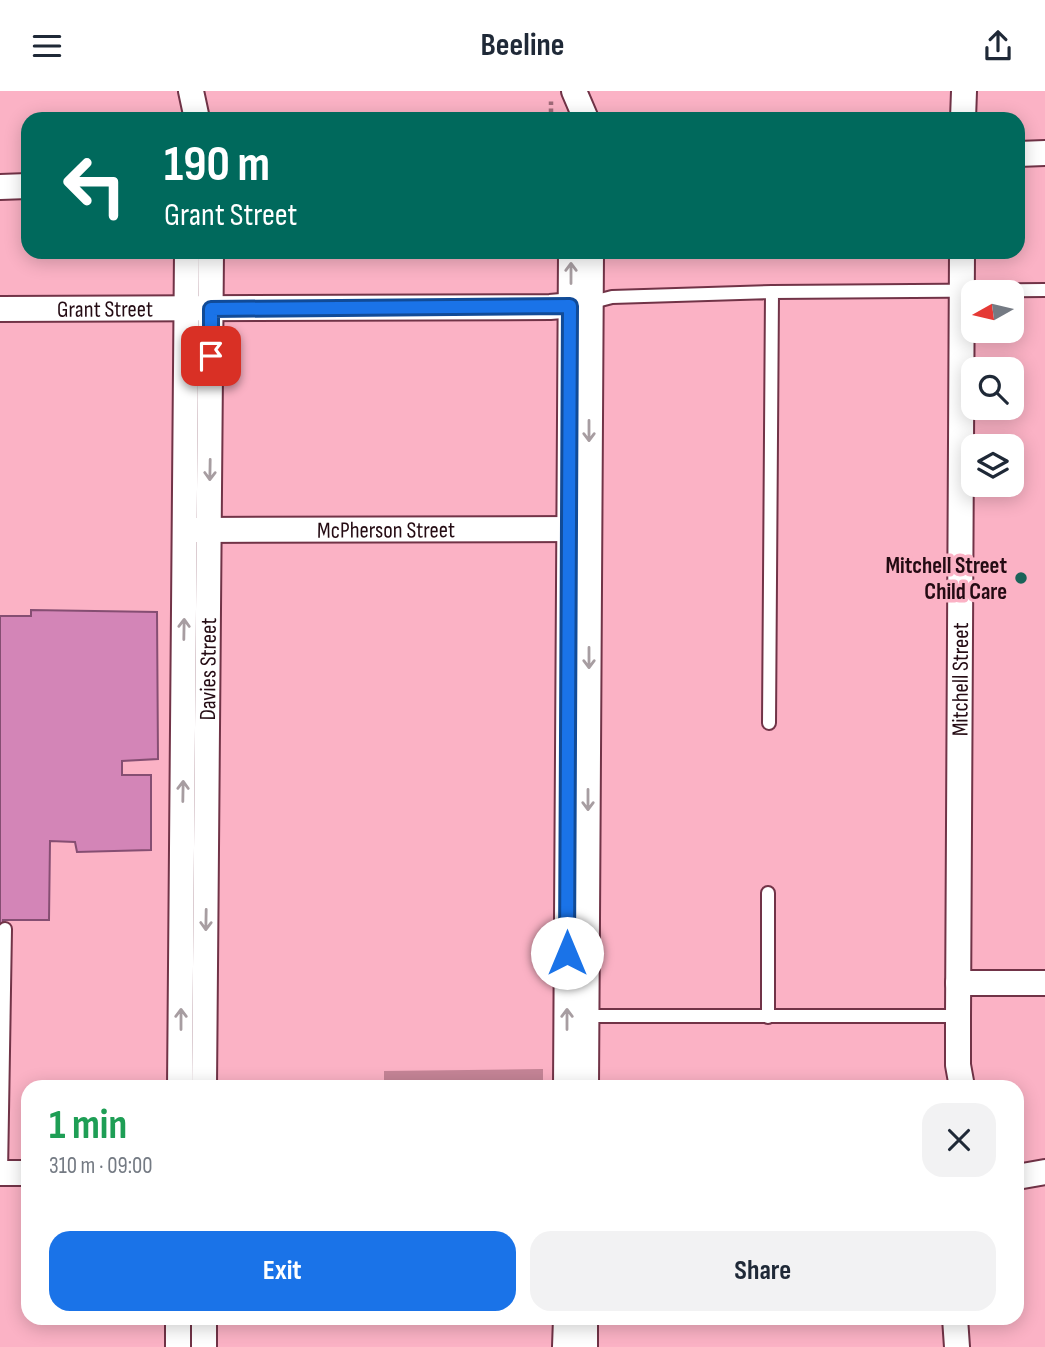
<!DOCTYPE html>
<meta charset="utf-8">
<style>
:root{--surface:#fff;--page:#f2f2f3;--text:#1f2937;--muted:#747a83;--accent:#1a73e8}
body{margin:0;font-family:"Sofia Sans Condensed",sans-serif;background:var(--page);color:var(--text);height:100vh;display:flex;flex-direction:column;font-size:26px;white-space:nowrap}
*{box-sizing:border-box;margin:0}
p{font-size:23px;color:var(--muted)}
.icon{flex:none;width:38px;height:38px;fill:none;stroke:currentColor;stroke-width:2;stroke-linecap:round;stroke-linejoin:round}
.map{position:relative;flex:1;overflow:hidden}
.sheet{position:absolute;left:21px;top:989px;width:1003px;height:245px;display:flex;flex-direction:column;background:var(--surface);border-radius:21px;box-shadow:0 4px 18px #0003}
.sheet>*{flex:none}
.top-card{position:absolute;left:21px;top:21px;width:1004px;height:147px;border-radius:21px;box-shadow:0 4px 18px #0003;background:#00695c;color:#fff;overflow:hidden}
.needle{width:46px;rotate:262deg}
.fabs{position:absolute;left:961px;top:189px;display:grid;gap:14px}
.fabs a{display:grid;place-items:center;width:63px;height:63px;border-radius:14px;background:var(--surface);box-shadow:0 4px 18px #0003;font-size:35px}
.pin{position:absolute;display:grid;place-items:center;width:60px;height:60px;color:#fff;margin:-30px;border-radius:14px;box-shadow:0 4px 10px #0006}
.me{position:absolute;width:77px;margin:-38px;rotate:0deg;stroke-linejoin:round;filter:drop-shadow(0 0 5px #0008)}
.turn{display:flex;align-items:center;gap:24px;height:147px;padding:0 28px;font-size:32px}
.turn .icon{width:91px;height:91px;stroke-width:2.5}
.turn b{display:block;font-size:49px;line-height:60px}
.round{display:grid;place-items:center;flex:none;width:74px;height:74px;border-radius:21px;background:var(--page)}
.overview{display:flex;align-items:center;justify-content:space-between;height:119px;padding:0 28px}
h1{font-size:42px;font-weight:700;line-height:52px;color:#1e9e55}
.button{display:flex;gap:14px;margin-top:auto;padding:14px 28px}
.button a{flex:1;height:80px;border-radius:21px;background:var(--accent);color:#fff;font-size:28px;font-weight:700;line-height:80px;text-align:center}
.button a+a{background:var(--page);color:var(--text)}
header{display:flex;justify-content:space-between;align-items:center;height:91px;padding:0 28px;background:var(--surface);font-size:32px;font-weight:700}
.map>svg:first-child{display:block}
.green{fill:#c58496}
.building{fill:#d385b7;stroke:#854e72;stroke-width:2}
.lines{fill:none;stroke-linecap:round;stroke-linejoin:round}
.lane-casing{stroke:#713347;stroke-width:16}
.street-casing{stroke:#713347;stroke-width:28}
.path{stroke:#9e6a78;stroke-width:4.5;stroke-dasharray:3.5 3.5;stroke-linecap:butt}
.lane{stroke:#fff;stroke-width:12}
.street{stroke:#fff;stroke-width:24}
.oneway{stroke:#a79da1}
.route-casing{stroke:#114b97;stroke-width:18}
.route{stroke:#1a73e8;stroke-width:12}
.poi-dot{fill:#1a6359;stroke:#fbb2c5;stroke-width:2.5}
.labels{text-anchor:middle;stroke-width:7;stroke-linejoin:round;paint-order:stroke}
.street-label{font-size:23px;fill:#240b13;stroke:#fbb2c5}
.poi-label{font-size:23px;font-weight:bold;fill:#240b13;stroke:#fbb2c5;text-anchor:end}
</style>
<header><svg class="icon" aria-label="menu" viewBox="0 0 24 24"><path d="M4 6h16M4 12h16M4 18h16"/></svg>Beeline<svg class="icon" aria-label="share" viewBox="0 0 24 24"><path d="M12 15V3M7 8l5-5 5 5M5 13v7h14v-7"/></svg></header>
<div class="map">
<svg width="1045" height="1256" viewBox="0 0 1045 1256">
<rect width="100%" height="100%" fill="#fbb2c5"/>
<!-- green -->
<path class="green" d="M543 978V996H384V980Z"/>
<!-- building -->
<path class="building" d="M31 519 157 521 158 668 122 670V684H151V759L77 761 75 751 50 750 49 829H3L0 862V525H31Z"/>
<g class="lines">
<!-- lane casing -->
<g class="lane-casing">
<path id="lane" d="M589 212 612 206 772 201 1045 199
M769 632 772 201
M768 802V926
M586 925H958
M1 1082 5 838"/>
</g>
<!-- street casing -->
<g class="street-casing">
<g id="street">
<path d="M191 0 197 28"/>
<path d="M574 0 586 28"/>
<path d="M963 28 964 0"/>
<path d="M1018 63 1045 62"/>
<path d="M0 96 28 95"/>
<path id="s1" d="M0 218 550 216 585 213"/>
<path id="s2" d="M194 439 585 438"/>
<path d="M958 892H1045"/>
<path d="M180 996 187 161"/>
<path id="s3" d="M204 996 211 161"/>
<path d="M566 996 571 161"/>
<path d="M586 996 591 161"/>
<path id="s4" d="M962 996 958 974V925L962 161"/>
<path d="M0 1082H28"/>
<path d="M1017 1086 1045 1081"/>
<path d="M955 1227 957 1256"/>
<path d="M178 1256V1227"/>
<path d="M204 1256V1227"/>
<path d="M565 1256 566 1227"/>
<path d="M585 1256V1227"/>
</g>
</g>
<!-- path -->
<path class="path" d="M551 28V8"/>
<!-- lane -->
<use href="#lane" class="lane"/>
<!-- street -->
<use href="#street" class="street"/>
</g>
<!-- one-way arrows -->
<defs><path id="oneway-shaft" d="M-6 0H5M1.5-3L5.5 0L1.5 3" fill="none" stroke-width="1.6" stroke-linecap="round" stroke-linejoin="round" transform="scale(1.75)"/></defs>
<g class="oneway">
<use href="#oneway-shaft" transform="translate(571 182) rotate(-90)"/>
<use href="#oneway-shaft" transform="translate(589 340) rotate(90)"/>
<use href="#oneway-shaft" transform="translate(210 379) rotate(91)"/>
<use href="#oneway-shaft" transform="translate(184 538) rotate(-89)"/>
<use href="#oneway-shaft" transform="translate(589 567) rotate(90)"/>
<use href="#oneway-shaft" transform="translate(183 700) rotate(-89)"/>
<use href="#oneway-shaft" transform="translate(588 709) rotate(90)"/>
<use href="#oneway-shaft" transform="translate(206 829) rotate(91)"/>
<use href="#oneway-shaft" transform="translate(181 928) rotate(-90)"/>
<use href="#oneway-shaft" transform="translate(567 928) rotate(-90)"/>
</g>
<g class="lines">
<!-- route casing -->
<g class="route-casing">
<path id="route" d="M211 265V218L570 215 567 862"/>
</g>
<!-- route -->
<use href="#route" class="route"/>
</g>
<!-- markers -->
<circle class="poi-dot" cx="1021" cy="487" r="7"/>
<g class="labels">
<!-- street labels -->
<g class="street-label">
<text dy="8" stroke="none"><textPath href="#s1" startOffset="105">Grant Street</textPath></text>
<text dy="8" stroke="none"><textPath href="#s2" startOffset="192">McPherson Street</textPath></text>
<text dy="8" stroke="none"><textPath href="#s3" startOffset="418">Davies Street</textPath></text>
<text dy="8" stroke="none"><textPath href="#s4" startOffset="408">Mitchell Street</textPath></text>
</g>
<!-- poi labels -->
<g class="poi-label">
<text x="1007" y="482">Mitchell Street<tspan x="1007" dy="26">Child Care</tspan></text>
</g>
</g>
</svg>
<div class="fabs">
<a><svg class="needle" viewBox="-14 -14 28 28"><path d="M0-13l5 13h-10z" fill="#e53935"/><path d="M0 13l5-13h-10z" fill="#747a83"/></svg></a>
<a><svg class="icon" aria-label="search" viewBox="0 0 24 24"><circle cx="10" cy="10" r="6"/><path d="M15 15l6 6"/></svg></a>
<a><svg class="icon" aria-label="layers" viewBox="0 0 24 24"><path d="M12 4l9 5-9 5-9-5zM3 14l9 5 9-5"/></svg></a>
</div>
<div class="pin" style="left:211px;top:265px;background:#d93025"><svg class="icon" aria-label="arrive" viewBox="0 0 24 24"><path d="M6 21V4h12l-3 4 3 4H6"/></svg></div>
<svg class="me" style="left:567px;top:862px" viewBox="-20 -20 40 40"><circle r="19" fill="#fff"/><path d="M0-13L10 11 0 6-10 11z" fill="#1a73e8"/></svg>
<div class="top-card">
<div class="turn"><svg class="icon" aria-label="left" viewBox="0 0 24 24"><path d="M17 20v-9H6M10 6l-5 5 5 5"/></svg><div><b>190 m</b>Grant Street</div></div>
</div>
<section class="sheet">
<div class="overview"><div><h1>1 min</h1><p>310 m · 09:00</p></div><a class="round"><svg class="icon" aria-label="close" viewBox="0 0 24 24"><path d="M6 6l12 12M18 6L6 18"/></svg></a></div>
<div class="button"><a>Exit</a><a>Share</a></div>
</section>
</div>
